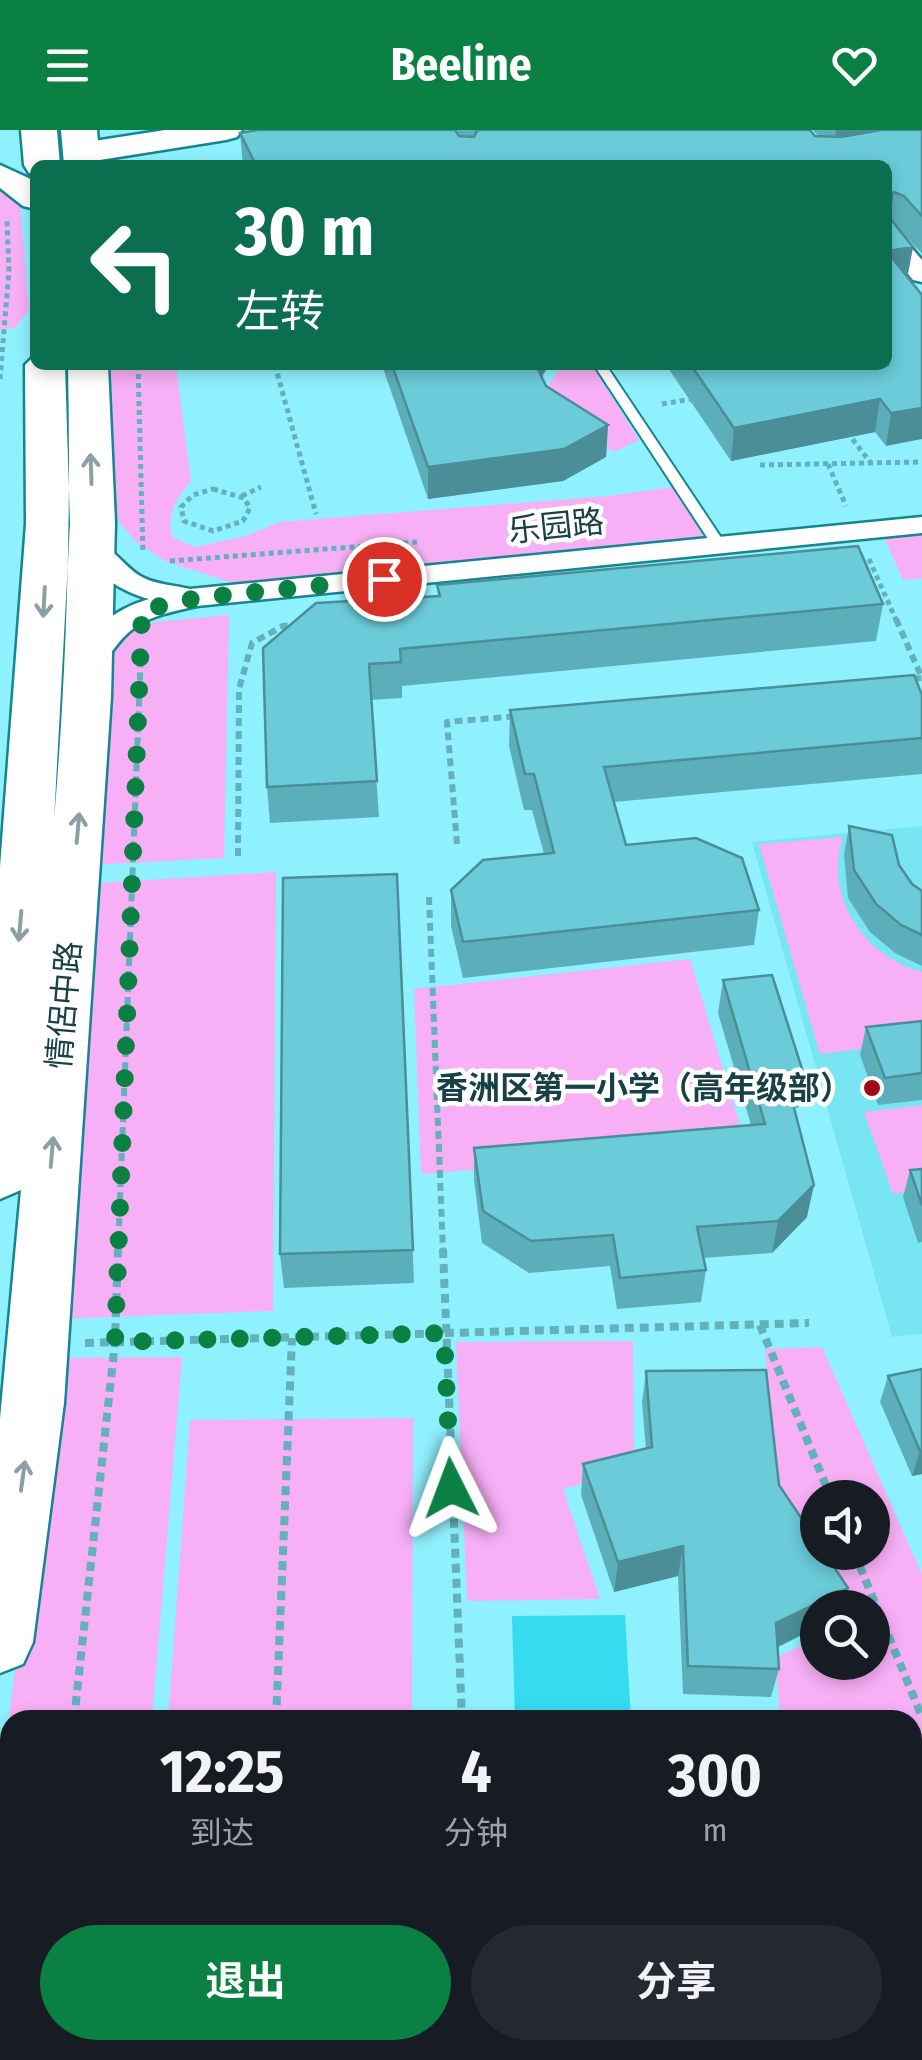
<!DOCTYPE html>
<html lang="zh">
<meta charset="utf-8">
<style>
:root{--surface:#171b24;--page:#242831;--text:#f1f3f6;--muted:#9ea1a6;--accent:#0b8043}
body{margin:0;font-family:"Fira Sans Condensed","Noto Sans SC",sans-serif;background:var(--page);color:var(--text);height:100vh;display:flex;flex-direction:column;font-size:38px;white-space:nowrap}
*{box-sizing:border-box;margin:0}
p{font-size:32px;color:var(--muted)}
.icon{flex:none;width:55px;height:55px;fill:none;stroke:currentColor;stroke-width:2;stroke-linecap:round;stroke-linejoin:round}
.map{position:relative;flex:1;overflow:hidden}
.details{position:absolute;left:0px;top:1580px;width:922px;height:350px;display:flex;flex-direction:column;background:var(--surface);border-radius:30px 30px 0 0;box-shadow:0 5px 15px #0003}
.details>*{flex:none}
.hud{position:absolute;left:30px;top:30px;width:862px;height:210px;border-radius:15px;box-shadow:0 5px 15px #0003;background:#0b6e4f;color:#fff;overflow:hidden}
.controls{position:absolute;left:800px;top:1350px;display:grid;gap:20px}
.controls a{display:grid;place-items:center;width:90px;height:90px;border-radius:50%;background:var(--surface);box-shadow:0 5px 15px #0003;font-size:50px}
.pin{position:absolute;display:grid;place-items:center;width:85px;height:85px;color:#fff;margin:-42px;border:5px solid #fff;border-radius:50%;box-shadow:0 2px 10px #0007}
.me{position:absolute;width:110px;margin:-55px;rotate:357deg;stroke-linejoin:round;filter:drop-shadow(0 0 8px #0008)}
.turn{display:flex;align-items:center;gap:35px;height:210px;padding:0 40px;font-size:45px}
.turn .icon{width:130px;height:130px;stroke-width:2.5}
.turn b{display:block;font-size:70px;line-height:85px}
.eta{display:flex;justify-content:space-evenly;align-items:center;height:170px;text-align:center}
.eta b{font-size:60px;font-weight:700;line-height:70px}
.button{display:flex;gap:20px;margin-top:auto;padding:20px 40px}
.button a{flex:1;height:115px;border-radius:60px;background:var(--accent);color:#fff;font-size:40px;font-weight:700;line-height:115px;text-align:center}
.button a+a{background:var(--page);color:var(--text)}
header{display:flex;justify-content:space-between;align-items:center;height:130px;padding:0 40px;background:var(--accent);color:#fff;font-size:45px;font-weight:700}
.map>svg:first-child{display:block}
.built{fill:#78e5f3}
.green{fill:#f7aff6;fill-rule:evenodd}
.water{fill:#35dbef}
.lines{fill:none;stroke-linecap:round;stroke-linejoin:round}
.lane-casing{stroke:#148591;stroke-width:4}
.street-casing{stroke:#148591;stroke-width:5}
.secondary-casing{stroke:#148591;stroke-width:5}
.highway-casing{stroke:#148591;stroke-width:5}
.path-far2{stroke:#64b0bb;stroke-width:5;stroke-dasharray:5 4;stroke-linecap:butt}
.path-far1{stroke:#64b0bb;stroke-width:6;stroke-dasharray:8 5;stroke-linecap:butt}
.path{stroke:#64b0bb;stroke-width:8;stroke-dasharray:9 6;stroke-linecap:butt}
.lane{fill:#fff;fill-rule:evenodd}
.street{fill:#fff;fill-rule:evenodd}
.secondary{fill:#fff;fill-rule:evenodd}
.highway{fill:#fff;fill-rule:evenodd}
.wall{fill:#5cafba}
.shaded-wall{fill:#4b8e97}
.building{fill:#6bcbd8;stroke:#4b8e97;stroke-width:2.5}
.oneway{stroke:#8ca0a3}
.route{stroke:#0b8043;stroke-width:18;stroke-dasharray:0 32.4}
.poi-dot{fill:#a20812;stroke:#fff;stroke-width:4}
.labels{text-anchor:middle;stroke-width:9;stroke-linejoin:round;paint-order:stroke}
.street-label{font-size:32px;fill:#184147;stroke:#fff}
.poi-label{font-size:32px;font-weight:bold;fill:#184147;stroke:#fff;text-anchor:end}
</style>
<header><svg class="icon" aria-label="menu" viewBox="0 0 24 24"><path d="M4 6h16M4 12h16M4 18h16"/></svg>Beeline<svg class="icon" aria-label="heart" viewBox="0 0 24 24"><path d="M12 20l-8-8c-3-5 5-10 8-4 3-6 11-1 8 4z"/></svg></header>
<div class="map">
<svg width="922" height="1930" viewBox="0 0 922 1930">
<rect width="100%" height="100%" fill="#90f1fe"/>
<!-- built -->
<path class="built" d="M922 696V1204L892 1207 752 712Z"/>
<!-- green -->
<path class="green" d="M0 61 20 72 29 180 15 198 0 199Z
M103 235H176L191 351C176 369 167 383 172 407L195 417 246 406 279 392 609 366 673 357 706 411 240 455 167 432 136 412 104 374Z
M562 235H592L639 310 614 322 557 286 545 260Z
M922 398V448L903 450 882 402Z
M229 485 224 728 89 735 101 497Z
M843 707C823 765 864 827 922 842V912L820 924 759 714Z
M276 742 273 1181 52 1189 84 754Z
M690 829 747 1018 421 1044 414 859Z
M922 975V1060L893 1064 864 982Z
M633 1211 634 1341 563 1359 600 1469 467 1471 456 1212Z
M822 1217 922 1445V1930H787L796 1920H912L913 1801 919 1794 912 1787V1590H780L776 1528 817 1507 818 1532H872V1478L844 1477 780 1382 765 1219ZM818 1368H872V1422H818Z
M182 1227 152 1590H10V1920H253L255 1930H0V1657L55 1228Z
M413 1288 412 1590H168L190 1290Z"/>
<!-- water -->
<path class="water" d="M625 1485 631 1590H515L512 1486Z"/>
<g class="lines">
<!-- lane casing -->
<g class="lane-casing">
<path id="lane" d="M594 235H606L726 415 724 418H714Z"/>
</g>
<!-- street casing -->
<g class="street-casing">
<path id="street" d="M888 98 896 100 922 130V152L913 150 888 119Z
M922 387V403L197 476C142 488 129 493 99 541H79L74 534C91 499 112 480 149 469 119 461 96 444 78 418L82 412C107 405 121 436 142 447 157 455 174 455 190 459Z"/>
</g>
<!-- secondary casing -->
<g class="secondary-casing">
<path id="secondary" d="M165 0H242L237 7 226 10 81 33 70 30 65 23 70 16 81 13Z
M0 35 35 51V79L23 76 0 58Z"/>
</g>
<!-- highway casing -->
<g class="highway-casing">
<path id="highway" d="M21 0H57L60 35H35V44L29 43 24 35Z
M61 0H97L100 35H64Z
M35 225V235H65L70 394 54 690C67 538 71 388 68 235H108L115 392 111 567 64 1273 33 1512 23 1534 0 1543V1289L21 1060 0 1069V737L26 394 25 235Z"/>
</g>
<!-- path-far2 -->
<path class="path-far2" d="M138 235 143 424
M275 235 316 384
M0 249 9 140 7 91
M662 274 697 268
M847 302 870 332
M828 334 846 376
M760 335 922 332
M213 359 244 368 250 378 243 391 213 401 184 391 181 377 193 365Z
M242 366 261 357
M869 429 897 492
M170 431 417 412"/>
<!-- path-far1 -->
<path class="path-far1" d="M896 489 922 548 910 549
M457 714 447 592 519 586
M238 726 239 559 252 513 283 496 295 495
M429 767 443 1122
M118 1122 141 521"/>
<!-- path -->
<path class="path" d="M443 1119 462 1590
M760 1195 831 1368
M85 1213 809 1193
M854 1422 922 1587
M74 1590 115 1212 118 1119
M276 1590 292 1208
M912 1604 922 1602
M329 1920 331 1930
M34 1930 35 1920"/>
<!-- lane -->
<use href="#lane" class="lane"/>
<!-- street -->
<use href="#street" class="street"/>
<!-- secondary -->
<use href="#secondary" class="secondary"/>
<!-- highway -->
<use href="#highway" class="highway"/>
</g>
<!-- wall -->
<path class="wall" d="M456 0H810L815 6H818L813 0H922V124L897 97 913 117 907 147 922 165 886 316 875 302 731 331 666 235H888V35H243L240 3Z
M382 235H549L542 247 546 256 608 295 606 327 563 351 428 369Z
M437 455 883 474 876 511 402 556V568L371 570 379 687 270 693 267 657 263 518 438 467Z
M922 565V644L614 672 626 715 759 780 754 815 463 848 451 796V760L544 724 532 680H524L509 616 510 580Z
M849 696 899 735 912 754 922 761V836L895 823 870 802 848 768 844 724Z
M397 744 414 1153 284 1158 280 1124Z
M723 850 804 945 798 978H794L807 1087 772 1123 703 1128 706 1140 701 1172 617 1179 610 1136 529 1143 482 1113 474 1050V1018L751 995 718 883Z
M922 891V970L878 975 860 925 866 897Z
M922 1039V1112L918 1113 903 1067 910 1040Z
M922 1239V1344L912 1346 880 1272 888 1246Z
M646 1241 779 1355 818 1478V1497L778 1517 779 1539 771 1567 683 1564 678 1446 614 1462 581 1365 583 1334 646 1319 642 1273Z"/>
<!-- shaded-wall -->
<path class="shaded-wall" d="M836 0H922L833 24Z
M894 62 889 94V66Z
M913 117 907 149 888 152V121Z
M533 235H549L532 261Z
M880 269 875 302 731 331 734 298Z
M922 278V309L886 316 891 283Z
M608 295 606 327 563 351 428 369V337Z
M814 1055 807 1087 772 1123 778 1091Z
M922 1320V1344L912 1346 920 1321Z
M683 1416 678 1446 614 1462 618 1432Z
M848 1458 842 1478H818V1497L769 1521 776 1493Z
M766 1920H779L769 1930H756Z"/>
<!-- building -->
<path class="building" d="M258 0H455L459 6 474 7 477 1 476 0H810L815 6 841 7 881 0H922V86L904 66 894 62 889 66V87L913 117 888 121V35H256L240 3Z
M888 123 922 165V278L891 283 880 269 734 298 691 235H888Z
M392 235H536L546 256 608 295 564 319 428 337Z
M858 416 883 474 400 519 401 532 369 534 377 651 267 657 263 518 316 473 440 466 437 455Z
M914 545 922 565V608L604 637 626 715 696 708 742 728 759 780 463 812 451 760 483 730 554 723 534 644H525L510 580Z
M849 696 892 705 899 735 912 754 922 761V805L901 795 876 774 854 740Z
M397 744 413 1120 280 1124 283 748Z
M772 845 804 945 786 947 814 1055 778 1091 697 1097 706 1140 620 1148 613 1105 531 1111 483 1081 474 1018 765 994 723 850Z
M922 891V943L885 948 866 897Z
M922 1039V1075L910 1040Z
M922 1239V1320L920 1321 888 1246Z
M766 1240 779 1355 818 1413V1422H824L848 1458 776 1493 779 1539 688 1536 683 1416 618 1432 583 1334 652 1317 646 1241Z
M912 1761 919 1767 912 1773Z
M373 1920H766L756 1930H375Z"/>
<!-- one-way arrows -->
<defs><path id="oneway-shaft" d="M-6 0H5M1.5-3L5.5 0L1.5 3" fill="none" stroke-width="1.6" stroke-linecap="round" stroke-linejoin="round" transform="scale(2.5)"/></defs>
<g class="oneway">
<use href="#oneway-shaft" transform="translate(91 339) rotate(-92)"/>
<use href="#oneway-shaft" transform="translate(44 472) rotate(93)"/>
<use href="#oneway-shaft" transform="translate(78 698) rotate(-85)"/>
<use href="#oneway-shaft" transform="translate(20 796) rotate(95)"/>
<use href="#oneway-shaft" transform="translate(52 1022) rotate(-85)"/>
<use href="#oneway-shaft" transform="translate(23 1346) rotate(-82)"/>
</g>
<g class="lines">
<!-- route -->
<path class="route" d="M384 449 197 468 142 480 115 1212 444 1203 451 1358"/>
</g>
<!-- markers -->
<circle class="poi-dot" cx="872" cy="958" r="10"/>
<g class="labels">
<!-- street labels -->
<g class="street-label">
<text transform="translate(556 396) rotate(-6)" y="11">乐园路</text>
<text transform="translate(64 875) rotate(-85)" y="11">情侶中路</text>
</g>
<!-- poi labels -->
<g class="poi-label">
<text x="852" y="969">香洲区第一小学（高年级部）</text>
</g>
</g>
</svg>
<div class="controls">
<a><svg class="icon" aria-label="sound" viewBox="0 0 24 24"><path d="M4 9h4l5-4v14l-5-4H4zM17 9q2 3 0 6"/></svg></a>
<a><svg class="icon" aria-label="search" viewBox="0 0 24 24"><circle cx="10" cy="10" r="6"/><path d="M15 15l6 6"/></svg></a>
</div>
<div class="pin" style="left:384px;top:449px;background:#d93025"><svg class="icon" aria-label="arrive" viewBox="0 0 24 24"><path d="M6 21V4h12l-3 4 3 4H6"/></svg></div>
<svg class="me" style="left:451px;top:1358px" viewBox="-20 -20 40 40"><path d="M0-17L14 15 0 8-14 15z" fill="#0b8043" stroke="#fff" stroke-width="4"/></svg>
<div class="hud">
<div class="turn"><svg class="icon" aria-label="left" viewBox="0 0 24 24"><path d="M17 20v-9H6M10 6l-5 5 5 5"/></svg><div><b>30 m</b>左转</div></div>
</div>
<section class="details">
<div class="eta">
<div><b>12:25</b><p>到达</p></div>
<div><b>4</b><p>分钟</p></div>
<div><b>300</b><p>m</p></div>
</div>
<div class="button"><a>退出</a><a>分享</a></div>
</section>
</div>
